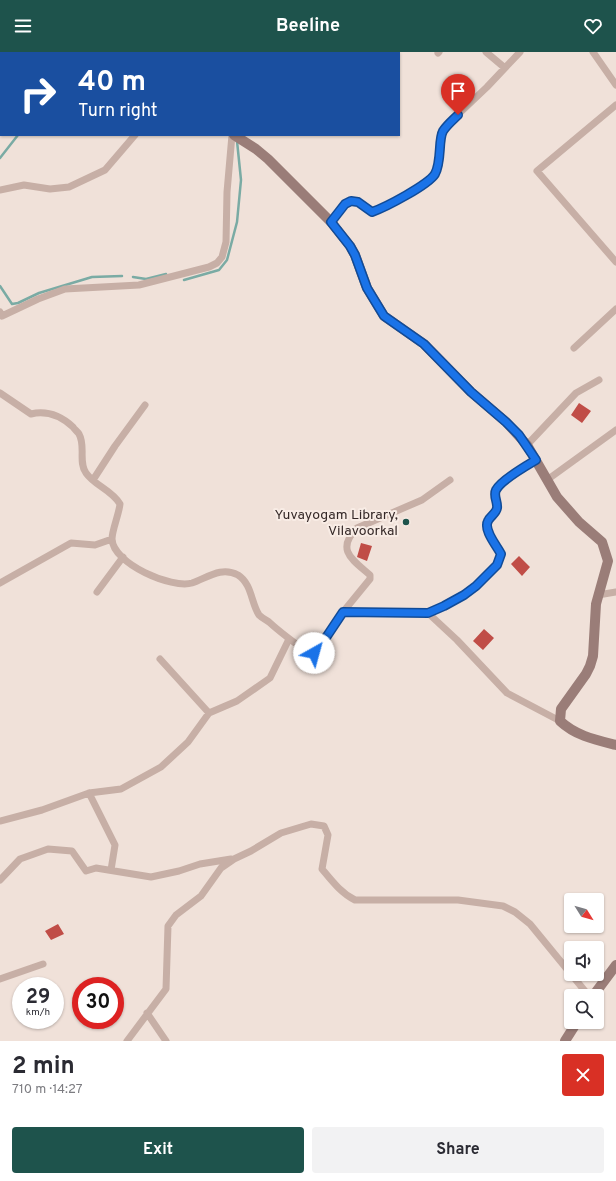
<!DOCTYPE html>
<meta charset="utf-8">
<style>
:root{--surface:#fff;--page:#f2f2f3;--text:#2b2b33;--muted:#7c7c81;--accent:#1e534c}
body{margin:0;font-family:Overpass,sans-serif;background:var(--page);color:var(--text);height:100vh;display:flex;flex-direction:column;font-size:15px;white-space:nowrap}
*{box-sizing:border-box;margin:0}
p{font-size:13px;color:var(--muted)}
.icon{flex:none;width:22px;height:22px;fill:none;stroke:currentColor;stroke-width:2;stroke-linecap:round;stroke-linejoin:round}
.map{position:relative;height:989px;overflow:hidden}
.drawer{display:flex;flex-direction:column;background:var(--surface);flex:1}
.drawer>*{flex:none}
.hud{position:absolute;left:0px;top:0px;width:400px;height:84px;box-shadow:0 1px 3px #0004;background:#1a4fa0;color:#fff;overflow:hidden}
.needle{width:26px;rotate:127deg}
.tools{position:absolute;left:564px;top:841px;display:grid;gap:8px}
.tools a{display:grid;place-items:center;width:40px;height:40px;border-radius:4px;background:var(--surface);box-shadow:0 1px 3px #0004;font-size:20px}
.speed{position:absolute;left:12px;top:925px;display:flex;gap:8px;font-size:20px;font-weight:700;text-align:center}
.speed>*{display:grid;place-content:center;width:52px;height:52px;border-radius:50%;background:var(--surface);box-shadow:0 1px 3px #0004;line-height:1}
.speed small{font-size:10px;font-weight:400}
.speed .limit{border:6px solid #d22;background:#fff;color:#111}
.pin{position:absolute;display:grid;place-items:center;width:34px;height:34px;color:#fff;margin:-41px -17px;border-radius:50% 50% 50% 0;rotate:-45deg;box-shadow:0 0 4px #0007}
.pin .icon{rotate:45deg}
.me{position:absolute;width:44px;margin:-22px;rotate:38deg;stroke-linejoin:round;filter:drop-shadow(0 0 3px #0008)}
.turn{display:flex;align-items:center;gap:14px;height:84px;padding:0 12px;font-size:18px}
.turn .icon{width:52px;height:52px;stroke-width:2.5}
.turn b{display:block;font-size:28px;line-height:34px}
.round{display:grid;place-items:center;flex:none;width:42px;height:42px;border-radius:4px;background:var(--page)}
.summary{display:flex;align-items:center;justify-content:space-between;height:68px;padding:0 12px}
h1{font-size:24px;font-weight:700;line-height:30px}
.primary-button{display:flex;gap:8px;margin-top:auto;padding:8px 12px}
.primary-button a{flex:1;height:46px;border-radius:4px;background:var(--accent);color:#fff;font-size:16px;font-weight:700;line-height:46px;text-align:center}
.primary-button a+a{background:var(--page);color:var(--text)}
header{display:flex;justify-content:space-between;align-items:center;height:52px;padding:0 12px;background:var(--accent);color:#fff;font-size:18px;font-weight:700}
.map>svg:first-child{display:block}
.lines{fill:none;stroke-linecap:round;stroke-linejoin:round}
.stream{stroke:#7aaba4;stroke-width:2.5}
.building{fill:#c04d47}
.street{stroke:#c7afa6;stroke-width:7}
.secondary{stroke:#9a7d78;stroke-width:10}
.route-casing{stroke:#114b97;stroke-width:10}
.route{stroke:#1a73e8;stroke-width:7}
.poi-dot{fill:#1e534c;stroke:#f8ece5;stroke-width:1.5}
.labels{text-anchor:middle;stroke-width:4;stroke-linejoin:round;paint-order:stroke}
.poi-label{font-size:14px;fill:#342827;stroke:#f8ece5;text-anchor:end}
</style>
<header><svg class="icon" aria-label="menu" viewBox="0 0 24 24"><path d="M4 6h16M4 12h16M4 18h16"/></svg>Beeline<svg class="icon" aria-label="heart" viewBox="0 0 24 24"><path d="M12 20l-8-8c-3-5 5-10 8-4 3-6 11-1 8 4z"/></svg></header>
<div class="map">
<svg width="616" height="989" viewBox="0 0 616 989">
<rect width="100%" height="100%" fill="#f0e1d9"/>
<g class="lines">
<!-- stream -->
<path class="stream" d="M76 1V0
M283 1V0
M0 106 18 83
M133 225 146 227 166 222
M184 228 219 218 227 208 237 170 241 128 237 89
M0 234 12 252 18 251 39 241 92 225 122 224"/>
</g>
<!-- building -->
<path class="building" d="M579 351 591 359 582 371 571 363Z
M361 491 372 494 367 509 357 505Z
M519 504 530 515 522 524 511 512Z
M484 577 494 586 483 598 473 589Z
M58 872 64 882 51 888 45 879Z"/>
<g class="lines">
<!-- street -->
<path class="street" d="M486 0 505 16
M593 0 616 33
M26 1 27 0
M196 1V0
M438 1 439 0
M616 53 537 119 616 210
M0 138 24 133 50 137 69 135 105 118 135 83
M331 170 345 152 351 149 358 150 372 161 385 155 430 129 436 121 440 108 442 81 448 72 487 35 520 0
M0 260 2 264 38 247 65 237 139 233 209 215 217 211 222 205 226 190 227 140 232 83
M574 296 616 257
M0 341 31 362C48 358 61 364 73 375 74 377 78 380 79 382 86 394 78 410 86 421 95 434 112 438 120 452 119 462 112 478 112 487 113 512 172 537 192 531 207 526 221 514 238 523 252 532 251 551 259 563 262 566 266 568 269 570 282 582 296 592 310 602L317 599 343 560
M527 393 576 341 599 328
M93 428 115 394 145 353
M450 428 422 448 357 476C335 498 353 508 370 523V527L343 560 428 561 444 554 464 543 476 534 497 513 501 502C497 494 483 478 488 469 490 464 496 462 497 456 498 450 493 444 496 438 501 428 526 414 535 408
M547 428 616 378
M0 531 71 491 95 493 112 487
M97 540 123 505
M598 543 616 540
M428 561 457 588 507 641 560 669
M160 607 209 661
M89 741 115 793 111 818
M0 769 42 758 89 741 121 737 161 715 188 690 209 661 237 649 270 626 289 587
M0 828 20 807 48 797 72 799 86 819 96 816 151 825 179 819 200 812 231 807
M0 927 43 912
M147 961 166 989
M127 989 166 937 168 874 176 863 201 844 221 816 234 807 251 799 281 781 311 772 324 774 328 783 322 817C332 829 341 841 355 848H458L503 854 515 860 530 872 589 944"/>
<!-- secondary -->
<path class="secondary" d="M43 0 45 1
M234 83 256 97 268 107 331 170 350 194 355 203 367 236 384 264 424 292 471 340 506 370 527 393 557 445 579 470 602 490 608 509 596 552 593 604 590 614 586 622 561 657 560 669C576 684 596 688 616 693
M593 944 616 913
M565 989 577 970"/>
</g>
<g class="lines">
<!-- route casing -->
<g class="route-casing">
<path id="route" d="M314 601 317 599 343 560 428 561 444 554 464 543 476 534 497 513 501 502C497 494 483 478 488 469 490 464 496 462 497 456 498 450 493 444 496 438 501 428 526 414 536 408L519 383 506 370 471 340 424 292 384 264 367 236 355 203 350 194 331 170 345 152 351 149 358 150 372 160C386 155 428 133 435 122 442 109 438 88 443 79 447 73 453 68 458 63"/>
</g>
<!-- route -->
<use href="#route" class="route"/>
</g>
<!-- markers -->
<circle class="poi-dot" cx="406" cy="470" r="4"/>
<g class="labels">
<!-- poi labels -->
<g class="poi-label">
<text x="398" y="467">Yuvayogam Library,<tspan x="398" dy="16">Vilavoorkal</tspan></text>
</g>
</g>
</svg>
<div class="tools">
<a><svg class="needle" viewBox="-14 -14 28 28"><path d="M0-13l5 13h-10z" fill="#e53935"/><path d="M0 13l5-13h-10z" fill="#7c7c81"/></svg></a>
<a><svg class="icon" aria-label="sound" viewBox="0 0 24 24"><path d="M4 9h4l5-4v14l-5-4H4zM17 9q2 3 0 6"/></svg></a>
<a><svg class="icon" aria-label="search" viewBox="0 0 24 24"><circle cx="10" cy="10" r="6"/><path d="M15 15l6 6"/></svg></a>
</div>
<div class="speed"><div>29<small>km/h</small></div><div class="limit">30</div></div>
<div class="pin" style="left:458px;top:63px;background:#d93025"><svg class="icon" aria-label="arrive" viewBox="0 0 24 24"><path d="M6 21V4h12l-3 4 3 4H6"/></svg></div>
<svg class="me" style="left:314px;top:601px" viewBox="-20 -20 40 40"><circle r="19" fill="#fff"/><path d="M0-13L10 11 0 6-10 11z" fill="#1a73e8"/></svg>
<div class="hud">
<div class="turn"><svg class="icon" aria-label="right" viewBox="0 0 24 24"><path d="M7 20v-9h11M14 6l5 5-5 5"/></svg><div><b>40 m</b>Turn right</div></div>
</div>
</div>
<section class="drawer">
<div class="summary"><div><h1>2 min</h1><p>710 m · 14:27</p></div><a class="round" style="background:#d93025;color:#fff"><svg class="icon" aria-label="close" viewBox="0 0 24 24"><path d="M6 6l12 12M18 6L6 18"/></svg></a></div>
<div class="primary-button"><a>Exit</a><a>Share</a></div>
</section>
